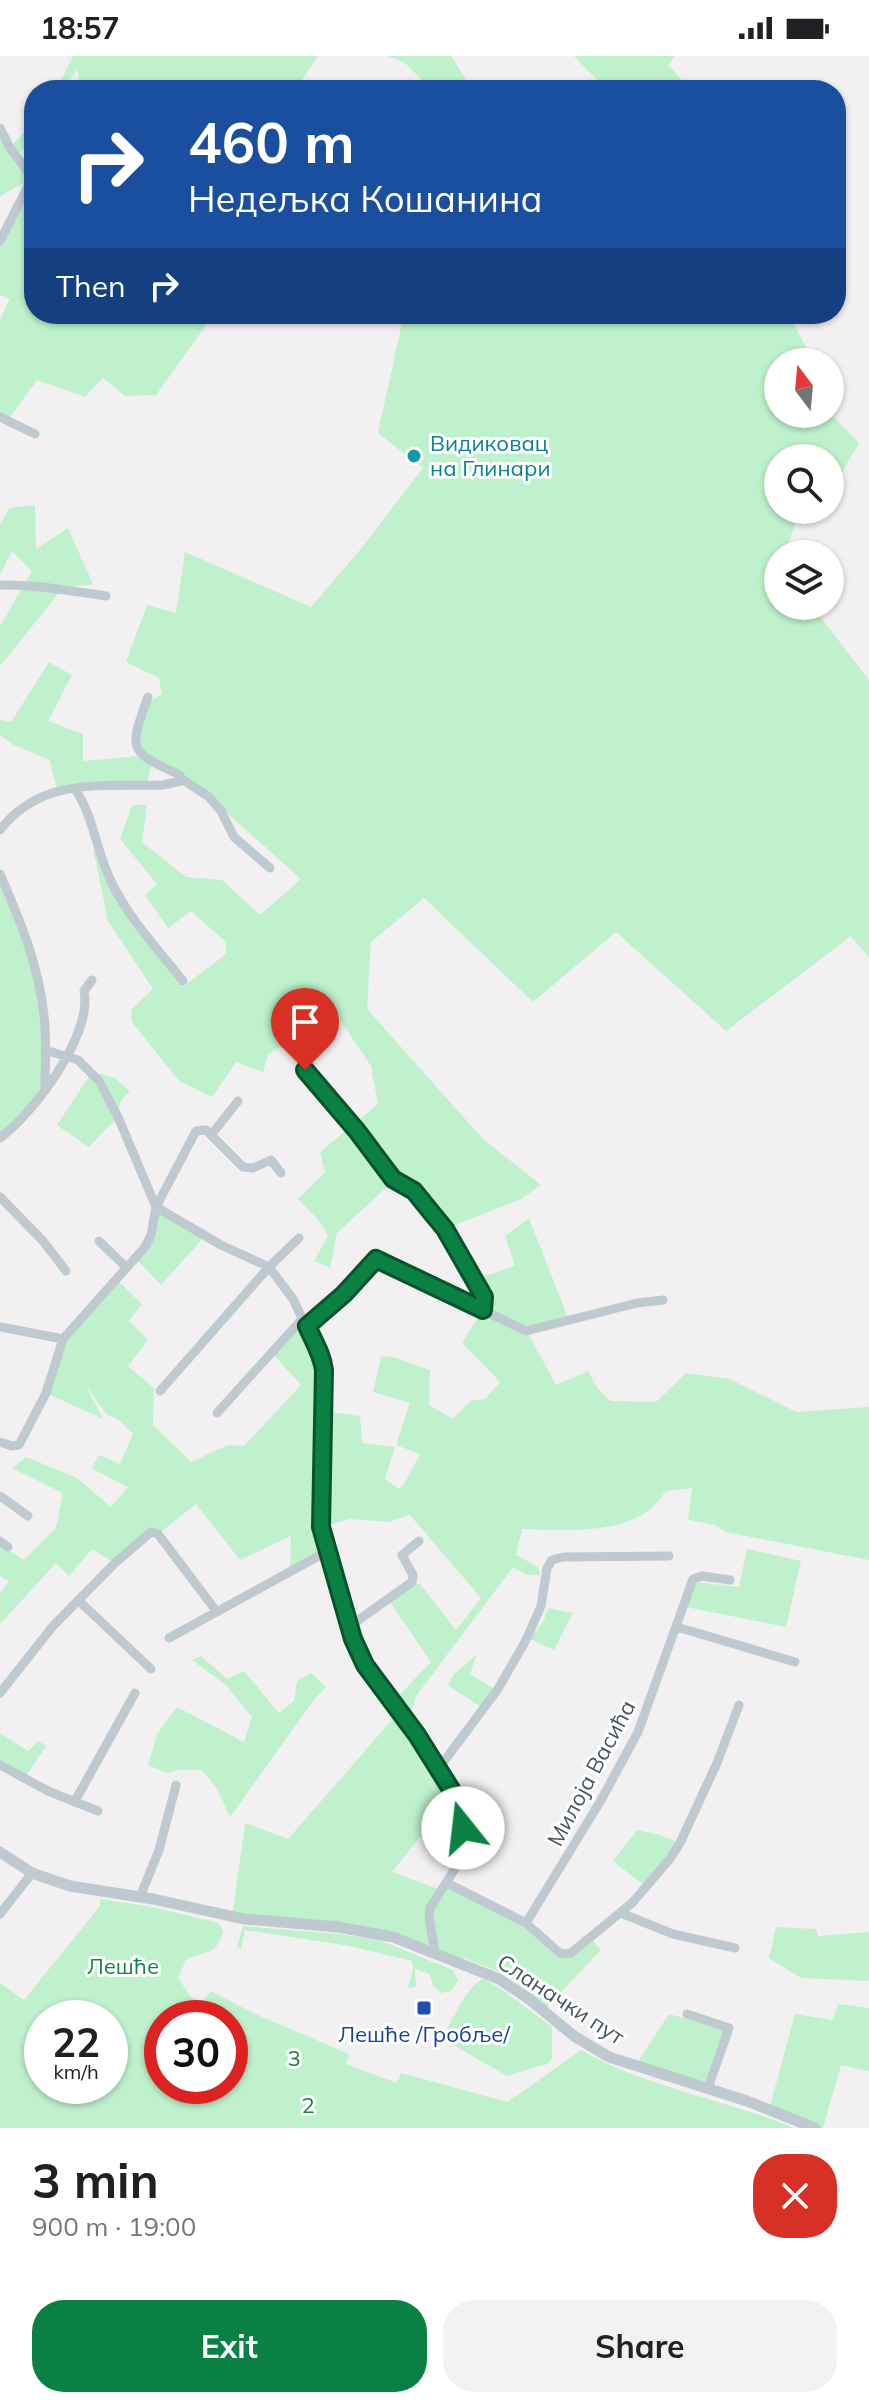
<!DOCTYPE html>
<meta charset="utf-8">
<style>
:root{--surface:#fff;--page:#f2f2f2;--text:#202124;--muted:#757577;--accent:#0b8043}
body{margin:0;font-family:Mulish,sans-serif;background:var(--page);color:var(--text);height:100vh;display:flex;flex-direction:column;font-size:30px;white-space:nowrap}
*{box-sizing:border-box;margin:0}
p{font-size:26px;color:var(--muted)}
.icon{flex:none;width:44px;height:44px;fill:none;stroke:currentColor;stroke-width:2;stroke-linecap:round;stroke-linejoin:round}
.map{position:relative;height:2072px;overflow:hidden}
.panel{display:flex;flex-direction:column;background:var(--surface);flex:1}
.panel>*{flex:none}
.guide{position:absolute;left:24px;top:24px;width:822px;height:244px;border-radius:32px;box-shadow:0 2px 6px #0004;background:#1a4fa0;color:#fff;overflow:hidden}
.needle{width:52px;rotate:344deg}
.fabs{position:absolute;left:764px;top:292px;display:grid;gap:16px}
.fabs a{display:grid;place-items:center;width:80px;height:80px;border-radius:50%;background:var(--surface);box-shadow:0 2px 6px #0004;font-size:40px}
.speed{position:absolute;left:24px;top:1944px;display:flex;gap:16px;font-size:40px;font-weight:700;text-align:center}
.speed>*{display:grid;place-content:center;width:104px;height:104px;border-radius:50%;background:var(--surface);box-shadow:0 2px 6px #0004;line-height:1}
.speed small{font-size:20px;font-weight:400}
.speed .limit{border:12px solid #d22;background:#fff;color:#111}
.pin{position:absolute;display:grid;place-items:center;width:68px;height:68px;color:#fff;margin:-82px -34px;border-radius:50% 50% 50% 0;rotate:-45deg;box-shadow:0 0 8px #0007}
.pin .icon{rotate:45deg}
.me{position:absolute;width:88px;margin:-44px;rotate:344deg;stroke-linejoin:round;filter:drop-shadow(0 0 6px #0008)}
.turn{display:flex;align-items:center;gap:28px;height:168px;padding:0 32px;font-size:36px}
.turn .icon{width:104px;height:104px;stroke-width:2.5}
.turn b{display:block;font-size:56px;line-height:68px}
.then{display:flex;align-items:center;height:76px;padding:0 32px;background:#0003;gap:16px;font-size:30px}
.round{display:grid;place-items:center;flex:none;width:84px;height:84px;border-radius:32px;background:var(--page)}
.headline{display:flex;align-items:center;justify-content:space-between;height:136px;padding:0 32px}
h1{font-size:48px;font-weight:700;line-height:60px}
.action{display:flex;gap:16px;margin-top:auto;padding:16px 32px}
.action a{flex:1;height:92px;border-radius:32px;background:var(--accent);color:#fff;font-size:32px;font-weight:700;line-height:92px;text-align:center}
.action a+a{background:var(--page);color:var(--text)}
.status{display:flex;justify-content:space-between;align-items:center;height:56px;padding:0 40px;background:var(--surface);direction:ltr}
.status svg{height:22px;fill:currentColor}
.map>svg:first-child{display:block}
.green{fill:#bef1cc;fill-rule:evenodd}
.lines{fill:none;stroke-linecap:round;stroke-linejoin:round}
.minor{stroke:#bec9d0;stroke-width:9}
.tertiary{stroke:#bec9d0;stroke-width:11}
.route-casing{stroke:#07532c;stroke-width:20}
.route{stroke:#0b8043;stroke-width:14}
.culture-dot{fill:#0f9aa8;stroke:#fff;stroke-width:3}
.transit-dot{fill:#1a4fb4;stroke:#fff;stroke-width:3}
.labels{text-anchor:middle;stroke-width:6;stroke-linejoin:round;paint-order:stroke}
.culture-label{font-size:22px;fill:#0d838f;stroke:#fff;text-anchor:start}
.street-label{font-size:22px;fill:#47565f;stroke:#fff}
.park-label{font-size:22px;fill:#138540;stroke:#fff}
.transit-label{font-size:22px;fill:#164399;stroke:#fff}
</style>
<div class="status"><b>18:57</b><svg viewBox="0 0 49 12"><path d="M0 12V9h3v3zM5 12V6h3v6zM10 12V3h3v9zM15 12V0h3v12zM26 1h20v11H26zM47 4h2v5h-2z"/></svg></div>
<div class="map">
<svg width="869" height="2072" viewBox="0 0 869 2072">
<rect width="100%" height="100%" fill="#f3f0f1"/>
<!-- green -->
<path class="green" d="M73 0H318L295 34H81L77 12 64 34H56Z
M388 0H451L473 34H415L422 24 405 7Z
M574 0H675L668 9 691 34H607Z
M34 66V81L16 100 34 124V258H214L156 339 125 340 103 322 85 341 37 324 7 365 0 361V264L10 242 0 239V182L31 123 0 140V72L10 91Z
M404 258H782L791 262 813 306H778V358L830 357 859 387 830 437V402H778V454H800L785 498H778V550H812L869 624V902L851 880 726 975 616 876 533 946 424 842 371 886 367 953 483 1083 541 1129 521 1143 445 1173 418 1139 393 1124 388 1130 337 1177 330 1212 314 1205 328 1180 321 1167 298 1143 325 1116 320 1096 378 1048 371 1010 336 958 268 998 263 1016 236 1006 212 1041 179 1025 132 966 131 954 153 933 108 865 93 792 129 852 183 931 226 898V886L191 855 168 872 145 839 157 828 120 783 132 749H147L142 786 186 821 222 824 260 859 301 823 209 741 152 708 146 730 57 734 50 704 14 689 0 679V664L11 666 49 606 72 619 48 665 83 678V705L140 700 136 684 151 644 162 638 159 622 126 606 147 549 176 557 185 496 311 551 360 494 423 412 378 377Z
M35 449 36 493 68 472 93 528 63 532 0 610V570L32 515 12 495 0 519V469L9 452Z
M0 816 39 928 44 1035 0 1082Z
M92 1016 115 1022 130 1035 120 1046 118 1061 89 1091 57 1069Z
M156 1151 205 1180 161 1229 136 1203 145 1191Z
M529 1162 570 1267 527 1275 556 1329 588 1315 597 1332 611 1345 656 1346 686 1317 729 1323 797 1356 869 1351V1504L726 1476 715 1469 688 1464 692 1432 666 1435C661 1441 656 1449 649 1454 617 1479 560 1474 522 1473L516 1499 538 1511 540 1519H527L513 1511 416 1640 407 1668 454 1738 392 1816 441 1834 447 1827 543 1880 565 1903 590 1882 601 1894 543 1955 512 1931 515 1925 497 1915 464 1902 461 1907 408 1886 232 1861 245 1767 288 1783 398 1657 392 1647 431 1606 388 1543 412 1526 420 1528 456 1574 481 1542 410 1459 388 1466 350 1463 321 1471 328 1495 290 1515 291 1480 240 1504 196 1448 158 1478 156 1476 115 1507 92 1493 69 1520 56 1507 0 1568V1537L9 1525 0 1520V1489L24 1504 56 1472 63 1437 12 1412 26 1401 77 1422 111 1451 128 1431 91 1412 100 1399 120 1408 133 1378 119 1364 106 1358 85 1328 103 1363 46 1337 59 1292 116 1223 142 1248 129 1265 148 1284 128 1310 154 1332 153 1369 191 1406 228 1389 244 1390 301 1329 272 1297 303 1262 323 1299 322 1355 360 1360 362 1387 395 1391 385 1423 399 1433 404 1428 420 1398 396 1389 410 1347 373 1336 381 1300 393 1301 430 1314 429 1349 453 1363 470 1345 485 1343 500 1326 462 1287 483 1253 474 1224 515 1210 505 1180Z
M747 1493 801 1505 786 1571 686 1551 695 1526 739 1531Z
M548 1552 573 1557 554 1594 530 1583 544 1564Z
M477 1598 470 1618 494 1633 481 1651 448 1629 454 1618Z
M201 1600 227 1623 244 1615 279 1657 294 1645 297 1625 311 1617 326 1631 313 1645 230 1761 216 1731 202 1714H180L167 1717 148 1709 157 1678 177 1651 244 1686 252 1661 226 1629 192 1604Z
M0 1677 28 1695 38 1685 46 1690 26 1720 0 1705Z
M637 1774 660 1779 680 1787 646 1831 613 1805Z
M100 1843 152 1851 219 1867 223 1876C215 1901 207 1894 187 1903L178 1921 189 1939 200 1949 211 1935 253 1957 349 1998 346 2008 397 2027 401 2017 508 2046 581 1994C647 2032 725 2043 794 2072H0V1927L24 1944 100 1850ZM42 1962H110V2030H42ZM162 1962H230V2030H162Z
M243 1870 339 1878 379 1884 453 1914 458 1925 451 1935 441 1937 433 1930 430 1918 415 1913 416 1930 412 1932 408 1931 413 1913 412 1905 350 1890 245 1874 241 1893 237 1892Z
M776 1871 816 1873 818 1880 869 1876V1925L801 1922 769 1902Z
M484 1923 501 1933 552 1971V2002L549 2007 507 2020 443 1983C449 1968 469 1926 484 1923Z
M839 1948 869 1952V2015L841 2009 823 2072H815L769 2054 795 1958 832 1964Z
M669 1958 727 1974 708 2032 635 2010Z"/>
<g class="lines">
<!-- minor -->
<path class="minor" d="M0 72 10 92 34 124
M0 185 32 122
M0 361 35 378
M0 529C36 528 70 535 106 540
M182 723 209 741 221 755 234 781 270 812
M75 733C94 761 96 795 111 825 128 862 159 894 183 925
M0 774C42 720 103 731 163 729L181 725 180 719C129 696 128 695 148 641
M0 818C20 864 39 910 44 960 47 985 45 1010 45 1035
M45 994 78 1004 99 1025 118 1061 156 1151 221 1189 269 1211 293 1243 315 1289 323 1299 321 1471 353 1583 365 1609 439 1712 454 1738 462 1764V1788L456 1811 430 1852 429 1861 435 1897
M305 1014 357 1075 393 1123 418 1139 445 1173 484 1241 483 1254
M211 1079 238 1045
M0 1082C34 1057 93 978 84 935L92 924
M0 1141 43 1185 66 1215
M99 1185 127 1212
M307 1270 344 1238 376 1203 526 1275 637 1247 663 1244
M1 1271 63 1283
M160 1335 269 1211 299 1182
M217 1357 303 1262
M0 1386 12 1390 19 1389 46 1337 63 1283 145 1191 151 1179 156 1151 196 1075 206 1074 243 1111 253 1112 271 1104 281 1117
M0 1440 28 1460
M0 1485 8 1491
M78 1544 151 1613
M350 1570 412 1526 413 1519 402 1499 419 1485
M677 1571 795 1606
M169 1582 328 1495
M0 1637 53 1570 115 1507 151 1476 158 1478 217 1556
M0 1709 48 1735 98 1755
M439 1712 498 1633 526 1584 541 1550 547 1512 552 1504 563 1501 669 1500
M75 1745 135 1637
M447 1827 526 1867 561 1898 571 1897 632 1847 669 1804 680 1787 717 1707 739 1649
M140 1841 159 1794 176 1729
M621 1857 673 1878 735 1892
M0 1858 32 1817
M526 1867 600 1746 638 1676 693 1523 702 1520 730 1524
M687 1958 729 1972 708 2032"/>
<!-- tertiary -->
<path class="tertiary" d="M0 1796 32 1817 70 1830 153 1843 244 1863 338 1871 393 1881 499 1923 529 1943 574 1980 609 2001 747 2045 815 2072"/>
</g>
<g class="lines">
<!-- route casing -->
<g class="route-casing">
<path id="route" d="M305 1014 357 1075 393 1123 414 1135 431 1156 445 1173 484 1241 483 1254 376 1203 344 1238 307 1270C314 1286 322 1298 324 1314L321 1471 353 1583 365 1609 417 1679 454 1738 463 1772"/>
</g>
<!-- route -->
<use href="#route" class="route"/>
</g>
<!-- markers -->
<circle class="culture-dot" cx="414" cy="400" r="8"/>
<rect class="transit-dot" x="416" y="1944" width="16" height="16" rx="4"/>
<g class="labels">
<!-- culture labels -->
<g class="culture-label">
<text x="430" y="395">Видиковац<tspan x="430" dy="25">на Глинари</tspan></text>
</g>
<!-- street labels -->
<g class="street-label">
<text transform="translate(591 1717) rotate(-62)" y="8">Милоја Васића</text>
<text transform="translate(561 1943) rotate(33)" y="8">Сланачки пут</text>
</g>
<!-- park labels -->
<g class="park-label">
<text x="123" y="1918">Лешће</text>
<text x="294" y="2010">3</text>
<text x="308" y="2057">2</text>
</g>
<!-- transit labels -->
<g class="transit-label">
<text x="424" y="1986">Лешће /Гробље/</text>
</g>
</g>
</svg>
<div class="fabs">
<a><svg class="needle" viewBox="-14 -14 28 28"><path d="M0-13l5 13h-10z" fill="#e53935"/><path d="M0 13l5-13h-10z" fill="#757577"/></svg></a>
<a><svg class="icon" aria-label="search" viewBox="0 0 24 24"><circle cx="10" cy="10" r="6"/><path d="M15 15l6 6"/></svg></a>
<a><svg class="icon" aria-label="layers" viewBox="0 0 24 24"><path d="M12 4l9 5-9 5-9-5zM3 14l9 5 9-5"/></svg></a>
</div>
<div class="speed"><div>22<small>km/h</small></div><div class="limit">30</div></div>
<div class="pin" style="left:305px;top:1014px;background:#d93025"><svg class="icon" aria-label="arrive" viewBox="0 0 24 24"><path d="M6 21V4h12l-3 4 3 4H6"/></svg></div>
<svg class="me" style="left:463px;top:1772px" viewBox="-20 -20 40 40"><circle r="19" fill="#fff"/><path d="M0-13L10 11 0 6-10 11z" fill="#0b8043"/></svg>
<div class="guide">
<div class="turn"><svg class="icon" aria-label="right" viewBox="0 0 24 24"><path d="M7 20v-9h11M14 6l5 5-5 5"/></svg><div><b>460 m</b>Недељка Кошанина</div></div>
<div class="then">Then<svg class="icon" aria-label="right" viewBox="0 0 24 24"><path d="M7 20v-9h11M14 6l5 5-5 5"/></svg></div>
</div>
</div>
<section class="panel">
<div class="headline"><div><h1>3 min</h1><p>900 m · 19:00</p></div><a class="round" style="background:#d93025;color:#fff"><svg class="icon" aria-label="close" viewBox="0 0 24 24"><path d="M6 6l12 12M18 6L6 18"/></svg></a></div>
<div class="action"><a>Exit</a><a>Share</a></div>
</section>
